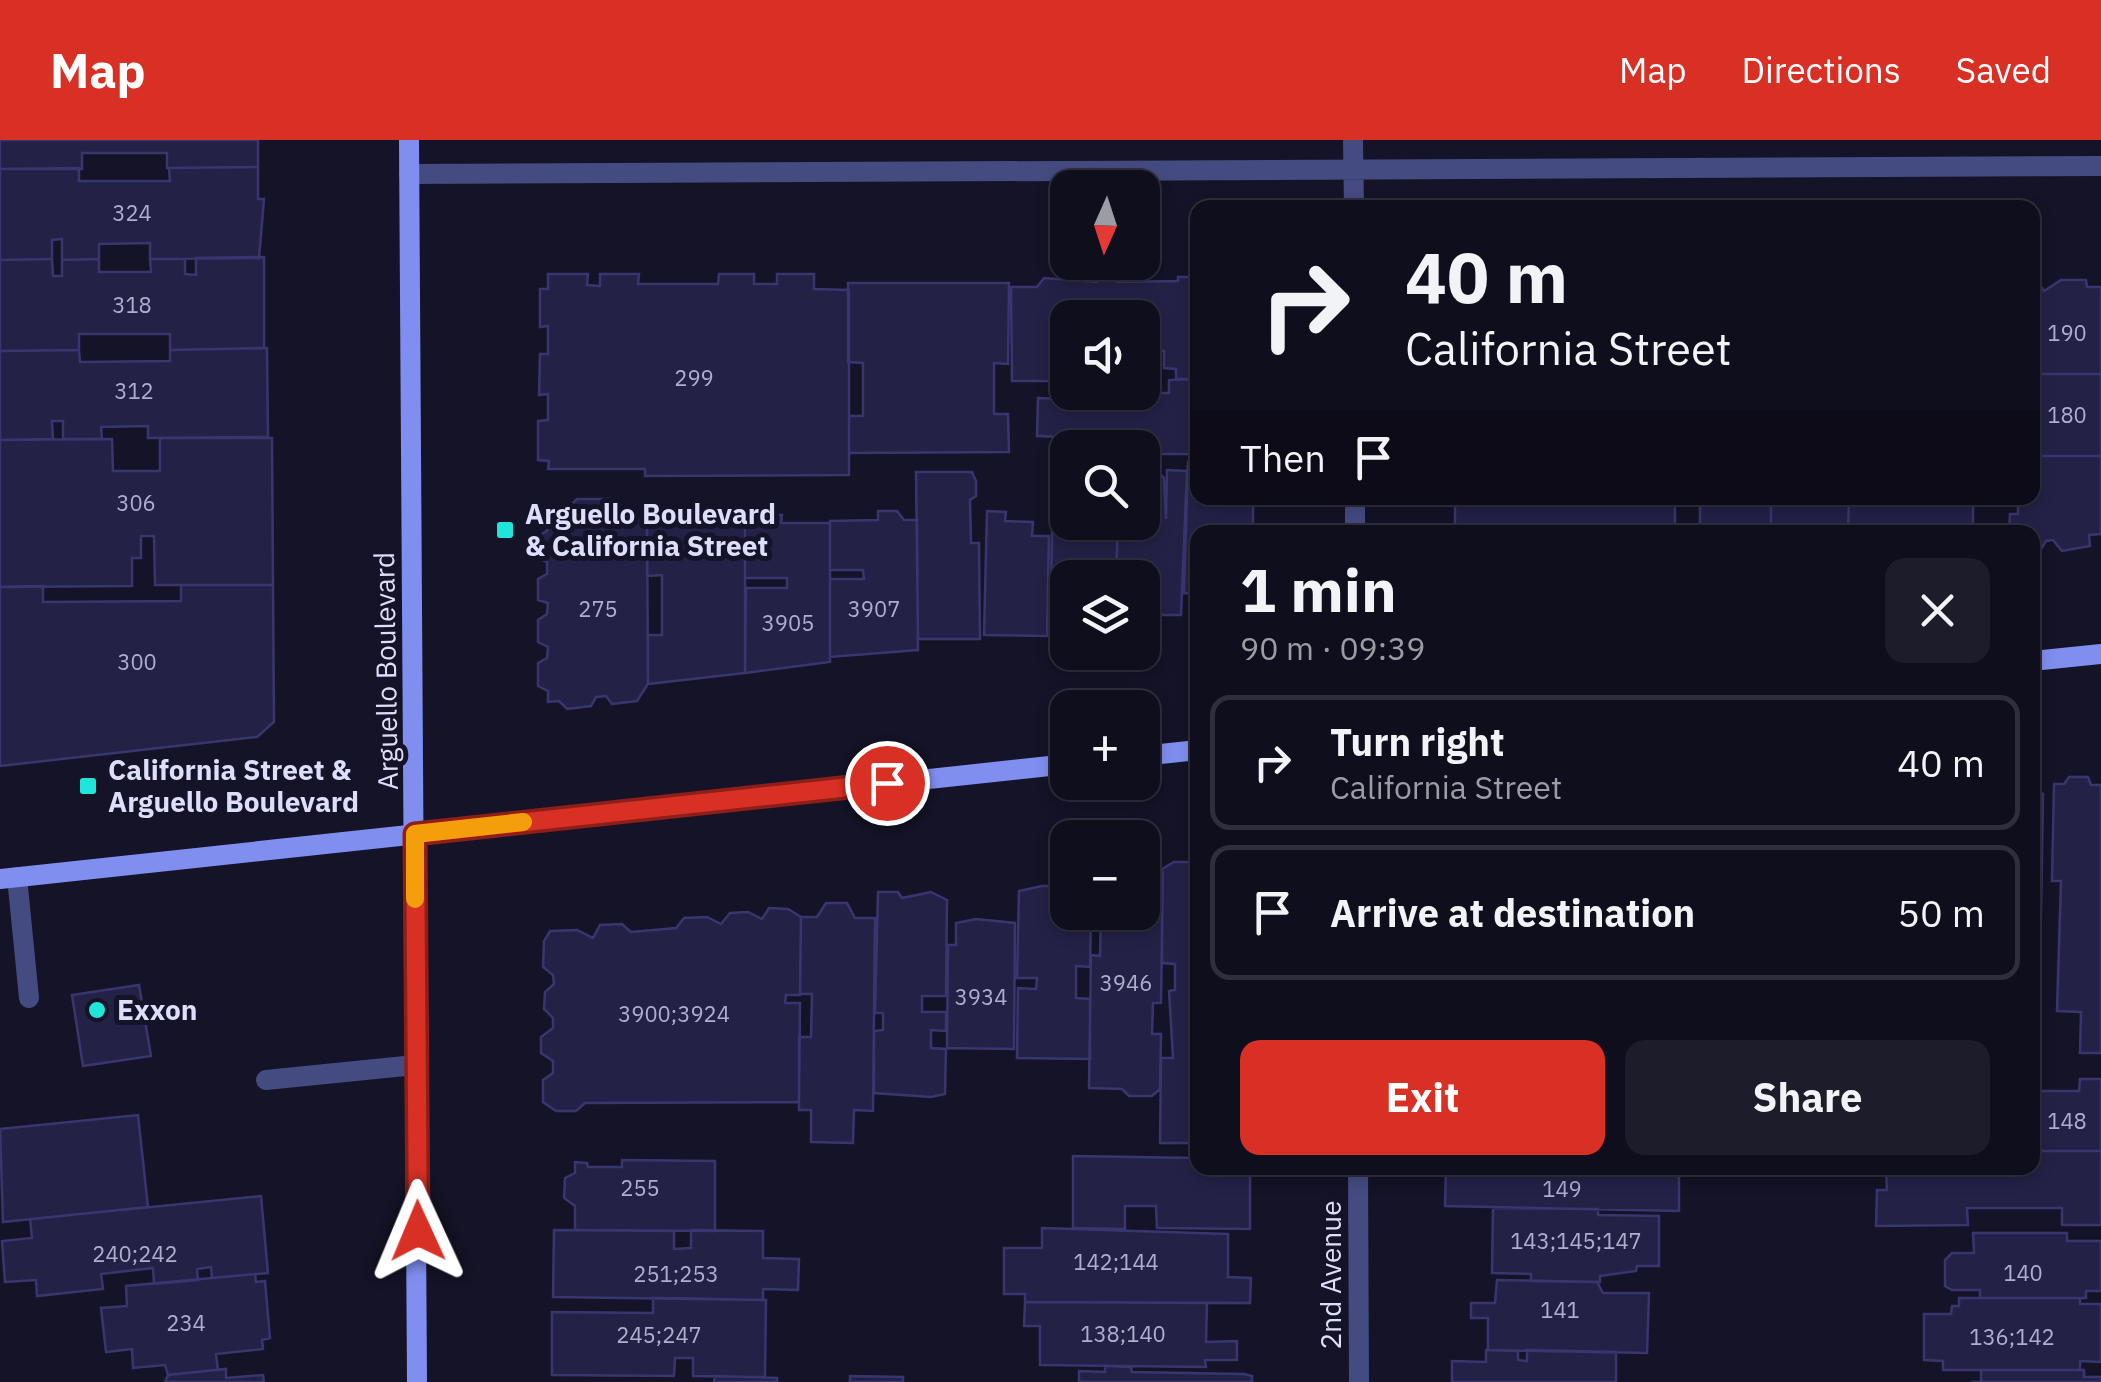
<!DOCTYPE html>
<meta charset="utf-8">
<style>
:root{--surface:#0f0e1d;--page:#1d1c2a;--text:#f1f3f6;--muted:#9b9ca4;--line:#2f2e3b;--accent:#d93025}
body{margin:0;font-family:"IBM Plex Sans",sans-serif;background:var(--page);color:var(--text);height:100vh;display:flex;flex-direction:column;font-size:38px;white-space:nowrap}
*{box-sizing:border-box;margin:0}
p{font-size:32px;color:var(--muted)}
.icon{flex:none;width:55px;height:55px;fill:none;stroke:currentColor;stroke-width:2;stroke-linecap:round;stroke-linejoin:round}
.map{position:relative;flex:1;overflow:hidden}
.panel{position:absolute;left:1190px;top:385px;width:850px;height:650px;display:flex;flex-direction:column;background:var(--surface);border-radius:20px;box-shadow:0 5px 15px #0003,0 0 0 2px var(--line)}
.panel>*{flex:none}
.top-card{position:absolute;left:1190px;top:60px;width:850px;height:305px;border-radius:20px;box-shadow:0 5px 15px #0003,0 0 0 2px var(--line);background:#0f0e1d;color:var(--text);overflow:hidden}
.needle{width:65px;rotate:183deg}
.controls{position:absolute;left:1050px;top:30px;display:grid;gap:20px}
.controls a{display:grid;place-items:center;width:110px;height:110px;border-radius:20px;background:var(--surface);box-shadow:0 5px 15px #0003,0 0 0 2px var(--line);font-size:50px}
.pin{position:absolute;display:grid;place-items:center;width:85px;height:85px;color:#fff;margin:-42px;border:5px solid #fff;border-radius:50%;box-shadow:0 2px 10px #0007}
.me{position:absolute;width:110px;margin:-55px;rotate:359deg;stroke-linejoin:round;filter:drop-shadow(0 0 8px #0008)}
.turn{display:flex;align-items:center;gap:35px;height:210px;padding:0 50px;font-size:45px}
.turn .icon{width:130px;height:130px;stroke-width:2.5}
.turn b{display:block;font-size:70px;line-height:85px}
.then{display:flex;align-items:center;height:95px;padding:0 50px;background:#0003;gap:20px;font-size:38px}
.round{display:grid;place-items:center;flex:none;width:105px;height:105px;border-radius:20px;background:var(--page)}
.head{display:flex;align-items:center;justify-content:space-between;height:170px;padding:0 50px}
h1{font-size:60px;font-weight:700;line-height:75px}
.primary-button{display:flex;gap:20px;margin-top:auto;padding:20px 50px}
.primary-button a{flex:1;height:115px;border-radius:20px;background:var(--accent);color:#fff;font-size:40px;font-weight:700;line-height:115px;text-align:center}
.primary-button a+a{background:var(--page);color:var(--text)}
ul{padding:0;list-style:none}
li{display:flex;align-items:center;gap:30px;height:135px;margin:0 20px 15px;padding:0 30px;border:5px solid var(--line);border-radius:20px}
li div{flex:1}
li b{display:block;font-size:38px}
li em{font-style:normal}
header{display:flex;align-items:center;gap:60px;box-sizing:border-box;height:140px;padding:0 50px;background:var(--accent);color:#fff}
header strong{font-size:48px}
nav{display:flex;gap:55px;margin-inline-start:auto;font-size:35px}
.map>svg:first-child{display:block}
.building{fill:#232146;stroke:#39366f;stroke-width:2.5}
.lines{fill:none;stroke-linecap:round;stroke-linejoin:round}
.lane{stroke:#444b81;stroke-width:20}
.street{stroke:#444b81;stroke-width:20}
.secondary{stroke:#808ef0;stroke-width:20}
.route-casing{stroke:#8d1f18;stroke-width:25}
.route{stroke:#d93025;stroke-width:18}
.slow{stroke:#f59e0b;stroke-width:18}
.poi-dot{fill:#20e5db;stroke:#141327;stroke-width:4}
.labels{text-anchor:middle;stroke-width:10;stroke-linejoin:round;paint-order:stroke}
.number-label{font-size:22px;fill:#aeafce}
.poi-label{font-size:28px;font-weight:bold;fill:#dddefb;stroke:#141327;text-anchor:start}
.street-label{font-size:28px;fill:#dddefb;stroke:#141327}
</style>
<header>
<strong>Map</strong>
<nav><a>Map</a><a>Directions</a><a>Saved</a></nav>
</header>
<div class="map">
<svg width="2101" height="1242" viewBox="0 0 2101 1242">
<rect width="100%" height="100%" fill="#141327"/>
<!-- building -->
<path class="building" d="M0 0H258V27L167 28V13H82V29H0Z
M258 27V59H264L259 118 150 119V103L99 104V119L62 120V99L52 100V119L0 120V29L79 28V41H170L169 28Z
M264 117V208L170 210V194H79V210L0 211V120L52 119 53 136H62V120L99 119V132H151L150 119H185V134L196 135V118Z
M548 134H588L587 145 600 146V134H639L638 144H718L719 134H754V144H777V134H814V149L849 150V335L645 336V329H548L549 321 538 320V281L548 280V254L539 255 540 214H548V186L540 187V149H548Z
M1178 137H1196L1198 141V239H1176V229L1164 228V211L1157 212 1156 202H1142V178H1068V241H1012L1011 147H1037L1044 138 1097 142 1098 138H1116L1117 142 1178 141Z
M2036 139 2044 151 2061 140H2086L2087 147H2101V234H2032Z
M848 143H1009L1008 224 994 223V274H1008L1009 312 849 313V276H863V223L848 222Z
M267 208 268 297 148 298V286L101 287 102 299H63V281H52L53 299 0 300V211L79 210 80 222 170 221V210Z
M2032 234H2101V316H2032Z
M1198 239V314H1147V297H1139V308H1068V315H1062L1063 297 1037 296 1038 258 1062 259V241H1068V252L1142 253H1169V240Z
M160 298H272L273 445H155L154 396H141V418H132V446L0 447V300L112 299 113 331H160Z
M2032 316H2101V394L2089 395 2090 406 2062 411 2053 400 2046 401 2040 411 2032 410V392H2009L2010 374H2018V358H2032Z
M1188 322 1198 323V358H1253V392H1198V454L1184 453Z
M1062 328 1068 329V382H1118L1116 438H1068V481H1050L1053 355 1061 356Z
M1142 330H1156L1164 338 1166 379 1167 330 1187 331 1181 475H1142V438H1116L1118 382H1142Z
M916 332H972L976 341V356L970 360 971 403H979L980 499H918Z
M1455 358H1675V392H1455Z
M1700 358H1771V392H1700Z
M1771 358H1849L1848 392H1771Z
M1849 358H1973V392H1848Z
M577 359H609L616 372H636L640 380H647L648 544 637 561 612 564 606 556 596 557 591 566 567 569 559 561 548 562V551L538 546V523L547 518 548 507 538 502V480L547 474 548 463 538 460V439L547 434V422L538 418V396L547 391V381H566L567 369Z
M878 371H897L904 380H917L918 510 830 517V439H864L863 430H830V381L878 380Z
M987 371 1006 372 1005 381 1033 382 1032 396H1049L1047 496 984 495Z
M723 372 728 383 745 384V533L648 544V495H662V435L647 436V384L657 383V373Z
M764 375H782L781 383H830V522L745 533 746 448H787V438H745V384L758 383Z
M181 445H273L274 582 257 597 0 626V447L43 446V462L181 461Z
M2069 637H2088L2091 645H2101V913H2080L2081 872 2057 871 2061 741H2052L2054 644H2064Z
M2032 645 2043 654 2040 832H2032Z
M1174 722H1193L1198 729V1003H1160L1161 918H1173L1169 851 1175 850V824L1162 823V729Z
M1163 733 1161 863H1153L1152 894H1161L1160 949 1152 956H1129L1122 949 1089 948 1091 815 1100 816 1101 772H1142V734Z
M1042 746H1067L1068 772H1091L1090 827 1076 826V858L1090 859V919L1017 918 1018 848 1036 849 1037 838H1017L1019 751Z
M878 752H898L902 758 931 752 947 760 946 856H922V872H946V891L931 890V908L946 909 945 954 931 957 874 953V891L883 890V873H875Z
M826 763H847L855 778H875L873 971 854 970 853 1003 811 1002V970H799V897H811L812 854H800L801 777H817Z
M769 768 788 769 801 777 800 855H786L785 863H800L799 962 585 963 576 971H556L543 962V940L553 933V921L541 913V897L553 888V878L544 869 545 852 554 844 553 835 543 827 544 801 550 791 577 790 593 798 600 785 622 784 631 792 676 788 684 778 707 777 721 784 730 773 748 772 762 779Z
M976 779 1015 783 1014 909 947 908 948 805H956V783Z
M139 845 151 916 83 926 72 855Z
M2080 939H2101V1011H2032V951H2079Z
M138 975 148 1067 3 1082 0 989Z
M2032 1011H2101V1085H2062V1068H1967L1968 1085 1876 1086 1877 1050H1887L1886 1028H2032Z
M1073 1016 1198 1018V1028H1250V1089L1157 1088 1156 1066H1125V1089L1073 1088Z
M622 1020 715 1021V1091L575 1090V1066L564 1058 565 1038 575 1033V1022L587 1023 588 1027H622Z
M1446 1028 1679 1031V1071L1445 1066Z
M261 1056 268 1133 212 1138 211 1127 197 1129 198 1140 154 1144 153 1128 101 1134 103 1149 37 1156 36 1140 5 1142 2 1101 32 1098 30 1079Z
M1493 1068 1598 1069V1075L1659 1076V1126H1637L1636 1131 1600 1136V1142L1531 1141V1134L1492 1133Z
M1042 1088 1228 1094V1137L1251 1138 1250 1163 1025 1162V1154H1004V1108H1042Z
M554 1090 674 1091V1109L691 1108V1090L763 1091V1118L799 1119 798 1150 763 1149V1160L553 1157Z
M1973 1093H2067V1101H2101V1151H2086V1158H1980V1150H1952L1945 1146V1120L1952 1113H1974Z
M255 1134 256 1142 265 1141 270 1198 262 1200 263 1209 216 1214 218 1230 168 1235 165 1225 133 1228 132 1209 106 1212 101 1168 127 1166 126 1146Z
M1497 1140 1597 1142 1603 1153H1649L1647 1213 1488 1210V1178H1471V1163H1495Z
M653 1158 766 1160 765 1237 693 1236V1218H675L674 1236 552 1235V1172L653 1173Z
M1959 1158H2080V1164H2101V1222L2080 1221V1230H1943V1221L1924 1220V1174H1951L1952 1166H1959Z
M1025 1162 1207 1163 1206 1202 1237 1201V1220H1205L1206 1227 1040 1225V1186H1024Z
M1486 1210 1518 1211V1220L1527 1221V1210L1616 1212V1242H1452V1221L1486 1222Z
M1105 1226 1131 1227 1132 1232 1244 1234 1252 1236V1242H1079V1231L1105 1232Z
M226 1229V1238L263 1235 264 1242H165L168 1235Z
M1981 1230H2084V1237H2101V1242H1971H1981Z
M715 1236 777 1238V1242H714Z
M850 1236 903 1237V1242H850Z"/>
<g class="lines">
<!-- lane -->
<path class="lane" d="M17 737 29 858
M266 940 415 925"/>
<!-- street -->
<path class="street" d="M1353 0 1354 68
M409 34 2101 26
M1355 358V392
M1358 1028 1359 1242"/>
<!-- secondary -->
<path class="secondary" d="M409 0 417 1242
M2032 521 2101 514
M1142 616 1198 610
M0 739 1068 624"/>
</g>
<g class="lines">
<!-- route casing -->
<g class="route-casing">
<path id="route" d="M418 1091 415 694 887 643"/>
</g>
<!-- route -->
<use href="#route" class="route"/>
<!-- slow -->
<path class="slow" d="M415 759V694L523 682"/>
</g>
<!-- markers -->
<g class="poi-dot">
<rect x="495" y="380" width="20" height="20" rx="5"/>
<rect x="78" y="636" width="20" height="20" rx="5"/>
<circle cx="97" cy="870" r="10"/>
</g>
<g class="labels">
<!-- number labels -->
<g class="number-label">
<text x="132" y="81">324</text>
<text x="132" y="173">318</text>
<text x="2067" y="201">190</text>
<text x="694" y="246">299</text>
<text x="134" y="259">312</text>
<text x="2067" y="283">180</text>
<text x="136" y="371">306</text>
<text x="598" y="477">275</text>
<text x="874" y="477">3907</text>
<text x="788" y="491">3905</text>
<text x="137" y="530">300</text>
<text x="1126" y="851">3946</text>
<text x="981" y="865">3934</text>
<text x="674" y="882">3900;3924</text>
<text x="2067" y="989">148</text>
<text x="640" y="1056">255</text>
<text x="1562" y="1057">149</text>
<text x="1576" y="1109">143;145;147</text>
<text x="135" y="1122">240;242</text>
<text x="1116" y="1130">142;144</text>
<text x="2023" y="1141">140</text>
<text x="676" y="1142">251;253</text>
<text x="1560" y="1178">141</text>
<text x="186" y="1191">234</text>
<text x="1123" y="1202">138;140</text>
<text x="659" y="1203">245;247</text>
<text x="2012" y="1205">136;142</text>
</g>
<!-- poi labels -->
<g class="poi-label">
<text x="525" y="384">Arguello Boulevard<tspan x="525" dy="32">&amp; California Street</tspan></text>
<text x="108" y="640">California Street &amp;<tspan x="108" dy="32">Arguello Boulevard</tspan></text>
<text x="117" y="880">Exxon</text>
</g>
<!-- street labels -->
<g class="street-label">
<text transform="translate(386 531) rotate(-91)" y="10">Arguello Boulevard</text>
<text transform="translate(1331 1135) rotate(-90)" y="10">2nd Avenue</text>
</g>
</g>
</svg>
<div class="controls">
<a><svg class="needle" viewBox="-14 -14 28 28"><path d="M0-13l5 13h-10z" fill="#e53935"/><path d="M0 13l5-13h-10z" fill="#9b9ca4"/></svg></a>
<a><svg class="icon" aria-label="sound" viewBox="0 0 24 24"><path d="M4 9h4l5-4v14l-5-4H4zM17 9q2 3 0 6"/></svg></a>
<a><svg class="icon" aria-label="search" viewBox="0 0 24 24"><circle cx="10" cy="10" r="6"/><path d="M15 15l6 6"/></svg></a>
<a><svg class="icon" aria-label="layers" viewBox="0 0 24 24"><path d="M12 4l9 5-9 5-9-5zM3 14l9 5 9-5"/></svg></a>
<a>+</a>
<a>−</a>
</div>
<div class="pin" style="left:887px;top:643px;background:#d93025"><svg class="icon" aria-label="arrive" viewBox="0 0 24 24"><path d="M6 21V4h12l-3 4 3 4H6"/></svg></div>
<svg class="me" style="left:418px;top:1091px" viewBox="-20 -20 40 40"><path d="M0-17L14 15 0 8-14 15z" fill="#d93025" stroke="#fff" stroke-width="4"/></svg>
<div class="top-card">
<div class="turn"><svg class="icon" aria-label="right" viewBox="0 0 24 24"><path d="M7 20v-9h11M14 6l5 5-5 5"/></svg><div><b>40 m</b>California Street</div></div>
<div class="then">Then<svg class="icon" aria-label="arrive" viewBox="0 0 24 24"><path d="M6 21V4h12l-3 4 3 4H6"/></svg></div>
</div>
<section class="panel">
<div class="head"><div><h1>1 min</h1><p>90 m · 09:39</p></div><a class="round"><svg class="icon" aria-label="close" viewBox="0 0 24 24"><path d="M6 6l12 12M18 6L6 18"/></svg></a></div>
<ul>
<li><svg class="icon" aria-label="right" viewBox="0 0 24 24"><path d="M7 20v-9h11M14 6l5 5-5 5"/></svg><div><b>Turn right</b><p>California Street</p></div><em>40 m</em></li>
<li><svg class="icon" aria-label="arrive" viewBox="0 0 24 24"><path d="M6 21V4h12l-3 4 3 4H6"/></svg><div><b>Arrive at destination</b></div><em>50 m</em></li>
</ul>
<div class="primary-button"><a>Exit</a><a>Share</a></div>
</section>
</div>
